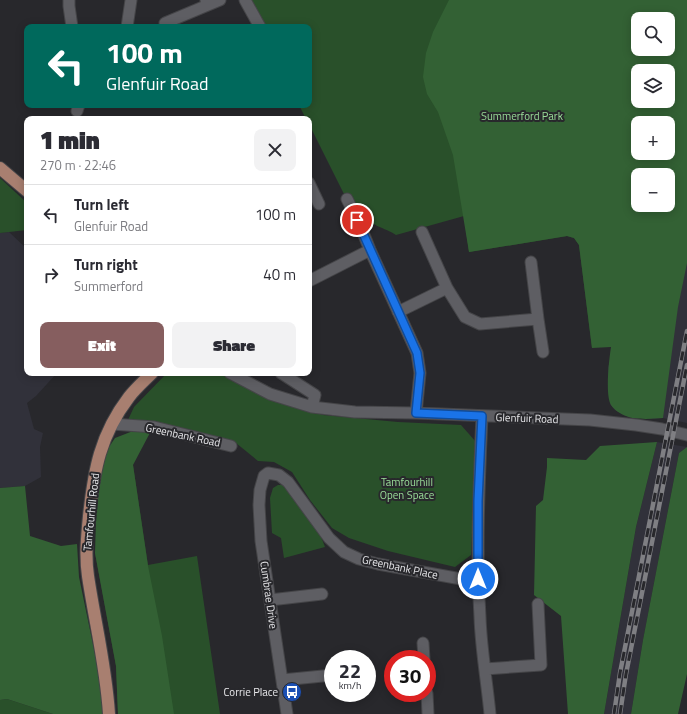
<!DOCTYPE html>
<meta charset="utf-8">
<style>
:root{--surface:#fff;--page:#f2f2f3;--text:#2b2b33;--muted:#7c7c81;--line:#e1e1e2;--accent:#865e5f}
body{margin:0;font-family:"Titillium Web",sans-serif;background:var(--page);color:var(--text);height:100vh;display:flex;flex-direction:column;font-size:15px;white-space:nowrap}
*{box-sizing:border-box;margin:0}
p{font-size:13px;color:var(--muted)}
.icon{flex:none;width:22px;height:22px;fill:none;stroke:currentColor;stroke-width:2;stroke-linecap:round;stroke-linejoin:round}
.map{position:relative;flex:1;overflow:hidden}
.sheet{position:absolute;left:24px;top:116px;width:288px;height:260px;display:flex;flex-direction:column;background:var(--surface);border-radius:8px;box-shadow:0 2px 10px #0003}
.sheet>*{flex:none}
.guide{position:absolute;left:24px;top:24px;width:288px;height:84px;border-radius:8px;box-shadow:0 2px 10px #0003;background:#00695c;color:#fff;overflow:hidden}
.controls{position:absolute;left:631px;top:12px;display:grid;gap:8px}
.controls a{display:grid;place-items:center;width:44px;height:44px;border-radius:8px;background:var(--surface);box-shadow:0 2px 10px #0003;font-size:20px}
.speed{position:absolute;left:324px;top:650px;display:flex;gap:8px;font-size:20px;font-weight:700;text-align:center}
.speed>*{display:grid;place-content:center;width:52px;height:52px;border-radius:50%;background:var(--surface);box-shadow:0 2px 10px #0003;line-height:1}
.speed small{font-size:10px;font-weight:400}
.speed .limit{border:6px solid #d22;background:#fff;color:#111}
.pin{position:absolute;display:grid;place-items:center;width:34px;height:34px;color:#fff;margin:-17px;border:2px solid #fff;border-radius:50%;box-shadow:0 1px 4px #0007}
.me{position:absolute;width:44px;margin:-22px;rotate:0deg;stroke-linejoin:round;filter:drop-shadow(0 0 3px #0008)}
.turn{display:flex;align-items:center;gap:14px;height:84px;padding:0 16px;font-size:18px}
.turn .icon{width:52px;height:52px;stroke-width:2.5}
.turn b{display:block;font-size:28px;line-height:34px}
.round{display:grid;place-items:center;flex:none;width:42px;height:42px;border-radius:8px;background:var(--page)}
.headline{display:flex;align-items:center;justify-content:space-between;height:68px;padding:0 16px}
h1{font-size:24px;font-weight:800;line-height:30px}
.cta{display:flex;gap:8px;margin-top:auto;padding:8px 16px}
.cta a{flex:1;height:46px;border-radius:8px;background:var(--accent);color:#fff;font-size:16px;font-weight:800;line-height:46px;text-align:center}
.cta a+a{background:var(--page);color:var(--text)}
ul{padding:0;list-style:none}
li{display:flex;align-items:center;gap:12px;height:60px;padding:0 16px;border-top:1px solid var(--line)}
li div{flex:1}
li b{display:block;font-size:15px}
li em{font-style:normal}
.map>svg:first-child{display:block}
.built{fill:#31313a}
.green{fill:#29502a;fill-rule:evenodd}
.forest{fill:#336134;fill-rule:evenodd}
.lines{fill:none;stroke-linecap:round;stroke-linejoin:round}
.minor-casing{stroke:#454548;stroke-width:13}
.major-casing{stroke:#454548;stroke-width:14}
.minor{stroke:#5e5e63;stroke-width:11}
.major{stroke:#a87f70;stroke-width:12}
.rail-casing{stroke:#7f7f83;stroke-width:4.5}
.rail{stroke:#28282c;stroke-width:3;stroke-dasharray:9;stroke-linecap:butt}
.route-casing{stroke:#114b97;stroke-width:10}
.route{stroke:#1a73e8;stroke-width:7}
.labels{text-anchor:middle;stroke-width:4;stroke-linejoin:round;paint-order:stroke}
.park-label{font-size:11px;fill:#9ade99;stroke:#28282c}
.street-label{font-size:11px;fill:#e8e8eb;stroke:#28282c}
.poi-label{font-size:11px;fill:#e8e8eb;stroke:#28282c;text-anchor:end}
</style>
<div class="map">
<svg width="687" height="714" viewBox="0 0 687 714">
<rect width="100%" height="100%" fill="#28282c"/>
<!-- built -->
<path class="built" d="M687 83V423L663 418 650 419 626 416 615 410 610 404 608 386V367L668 205V175Z
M9 232 27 249V373H57L36 396 27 403 34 429 43 433 40 447 41 477 25 486 0 488V233Z
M657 442 687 447 679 453 643 640 631 714H604L636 527Z"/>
<!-- green -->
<path class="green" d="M245 0H687L666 175H638V205L592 348 579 245 574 238 567 236 469 252 464 216 396 235C387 229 382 229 374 224L362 230 309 124V119H306L299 105H309V27H260ZM638 19H668V49H638ZM638 71H668V101H638ZM638 123H668V153H638Z
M0 178 27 203V230L0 233Z
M167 373H219L260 395 323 415 398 422 461 425 476 442 471 555 455 567 388 551 349 538 332 528 310 500 292 472 274 462 258 461 236 443 188 429 128 420 134 407Z
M133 465 148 565 197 556 220 714H118L116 666 95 553Z
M278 485H284L318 529 325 547 284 558 281 538 272 533 270 498 273 488Z
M7 699 53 714H0V700Z"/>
<!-- forest -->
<path class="forest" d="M449 0H687V263L678 307 663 418C652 419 635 420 626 416 621 414 614 410 611 405 605 395 609 360 611 347L592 348 579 245 574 238 567 236 469 252 453 155 438 112 427 94 423 77 426 53 433 32ZM638 19H668V49H638ZM638 71H668V101H638ZM638 123H668V153H638ZM638 175H668V205H638Z
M152 429 133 465 148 566 162 636 174 714H118L116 666 95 553 97 486 105 453 115 438 133 431Z
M657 442 636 527 604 714H568L561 616 534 595 536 506 543 500 547 467V458L586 460 600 446Z
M687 447V674L678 714H631L643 640 679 453Z
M25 486 30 536 61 546 77 544 79 577 102 688 103 714H53L7 699 0 700V488Z"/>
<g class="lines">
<!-- minor casing -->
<g class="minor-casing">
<path id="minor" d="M69 0V6L72 27
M245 0 260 27
M208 5 220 0
M165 23 208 5 206 0
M127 27 131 0
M77 111 79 105
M309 183 319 204
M347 199 362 230 370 250 417 353 420 373 416 413
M422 232 447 288 465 317 480 324 538 319 543 352
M531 262 538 319
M309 281 370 250
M398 312 447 288
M230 373 270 394 312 407 355 412 416 413 590 420 636 425 662 429 687 435
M281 373 315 395 312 407
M482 416C479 483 476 550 480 617 481 649 487 682 490 714
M112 424 154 427 231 446
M270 600 322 594
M423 643 424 659
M485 669 541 665 538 604
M282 680 333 675
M358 693V694
M427 693 428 714
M287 714 261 541 259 505 260 490 264 476 268 473 279 475 288 482 329 538 344 552 359 559 378 564 467 580 479 579"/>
</g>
<!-- major casing -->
<g class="major-casing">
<path id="major" d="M0 168 27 191
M109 714C106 666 95 623 88 576 85 556 87 536 89 516 94 470 100 435 129 397 135 389 144 381 152 373"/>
</g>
<!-- minor -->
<use href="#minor" class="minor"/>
<!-- major -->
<use href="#major" class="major"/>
<!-- rail casing -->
<g class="rail-casing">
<path id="rail" d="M614 714 620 673 687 331
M620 714 626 674 687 365"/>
</g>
<!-- rail -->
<use href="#rail" class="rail"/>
</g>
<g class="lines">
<!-- route casing -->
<g class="route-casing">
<path id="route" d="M357 220 417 353 420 373 416 413 482 416 478 501V579"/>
</g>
<!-- route -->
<use href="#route" class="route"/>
</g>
<!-- icons -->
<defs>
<g id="bus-disc" transform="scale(1)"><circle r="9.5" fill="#1a4fb4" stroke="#28282c"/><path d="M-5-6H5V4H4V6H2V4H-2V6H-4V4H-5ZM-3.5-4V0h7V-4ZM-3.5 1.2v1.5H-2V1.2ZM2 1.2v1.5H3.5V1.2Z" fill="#fff"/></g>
</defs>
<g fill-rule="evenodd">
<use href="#bus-disc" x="292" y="692"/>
</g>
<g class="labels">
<!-- park labels -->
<g class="park-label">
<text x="522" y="120">Summerford Park</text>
<text x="407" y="486">Tamfourhill<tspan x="407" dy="13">Open Space</tspan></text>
</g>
<!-- street labels -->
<g class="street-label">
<text transform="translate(527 418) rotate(2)" y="4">Glenfuir Road</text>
<text transform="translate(183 435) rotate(12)" y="4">Greenbank Road</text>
<text transform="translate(91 512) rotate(-84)" y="4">Tamfourhill Road</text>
<text transform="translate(400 567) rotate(12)" y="4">Greenbank Place</text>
<text transform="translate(269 595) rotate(82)" y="4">Cumbrae Drive</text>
</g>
<!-- poi labels -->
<g class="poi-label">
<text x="278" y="696">Corrie Place</text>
</g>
</g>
</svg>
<div class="controls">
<a><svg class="icon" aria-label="search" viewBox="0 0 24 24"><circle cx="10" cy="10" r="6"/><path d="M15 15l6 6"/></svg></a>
<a><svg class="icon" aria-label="layers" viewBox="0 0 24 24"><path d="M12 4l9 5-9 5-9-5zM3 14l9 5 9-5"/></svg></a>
<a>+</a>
<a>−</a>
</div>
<div class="speed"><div>22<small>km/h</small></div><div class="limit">30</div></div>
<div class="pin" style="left:357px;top:220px;background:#d93025"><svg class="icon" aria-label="arrive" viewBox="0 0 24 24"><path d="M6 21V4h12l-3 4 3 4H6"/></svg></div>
<svg class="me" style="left:478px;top:579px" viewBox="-20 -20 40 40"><circle r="17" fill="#1a73e8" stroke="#fff" stroke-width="3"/><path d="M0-11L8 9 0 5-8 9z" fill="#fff"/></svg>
<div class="guide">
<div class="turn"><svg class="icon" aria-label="left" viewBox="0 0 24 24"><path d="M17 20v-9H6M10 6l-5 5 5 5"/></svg><div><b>100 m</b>Glenfuir Road</div></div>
</div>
<section class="sheet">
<div class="headline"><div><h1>1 min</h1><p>270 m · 22:46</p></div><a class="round"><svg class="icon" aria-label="close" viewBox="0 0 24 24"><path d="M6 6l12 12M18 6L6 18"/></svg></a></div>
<ul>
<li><svg class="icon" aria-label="left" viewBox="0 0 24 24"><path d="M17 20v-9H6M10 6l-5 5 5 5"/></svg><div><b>Turn left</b><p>Glenfuir Road</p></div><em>100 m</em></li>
<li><svg class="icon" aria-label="right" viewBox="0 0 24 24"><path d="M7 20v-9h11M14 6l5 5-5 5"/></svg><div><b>Turn right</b><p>Summerford</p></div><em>40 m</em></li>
</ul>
<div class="cta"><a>Exit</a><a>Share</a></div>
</section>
</div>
